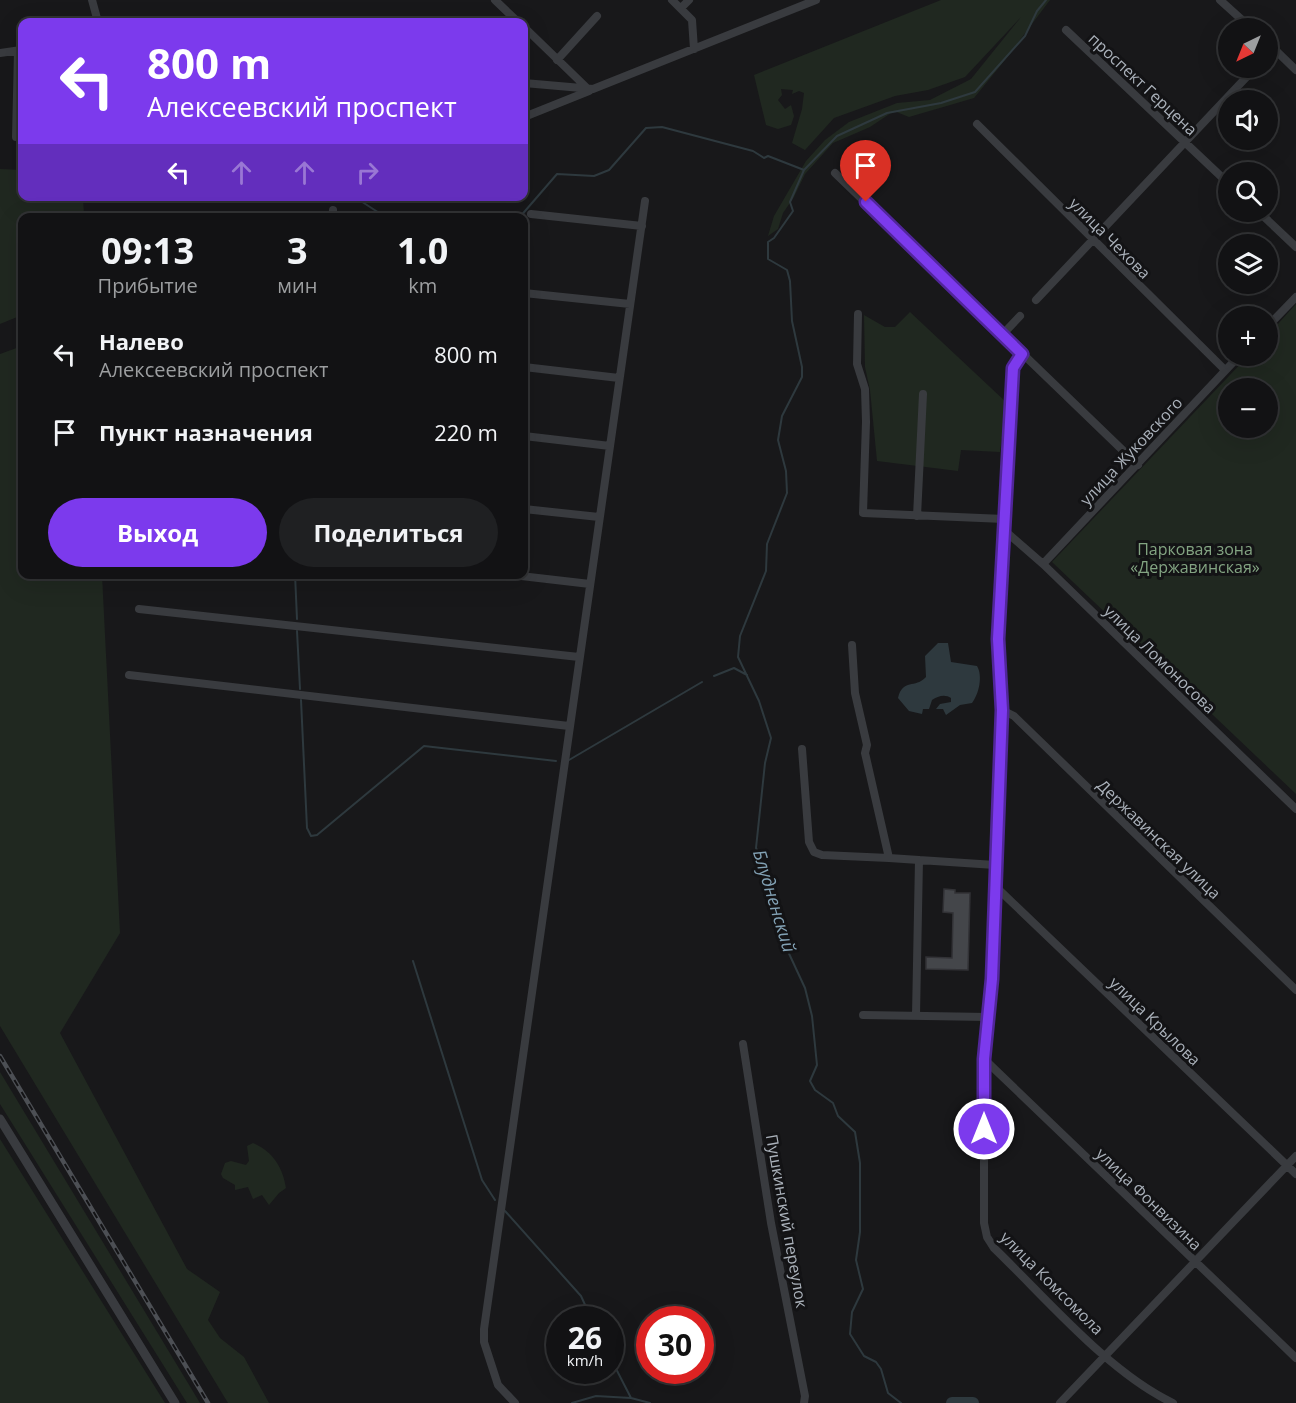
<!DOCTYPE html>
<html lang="ru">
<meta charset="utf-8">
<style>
:root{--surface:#121214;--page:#1f2022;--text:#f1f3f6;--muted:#9c9ea0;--line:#313234;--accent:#7c3aed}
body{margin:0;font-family:"Open Sans",sans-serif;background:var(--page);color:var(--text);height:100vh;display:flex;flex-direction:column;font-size:22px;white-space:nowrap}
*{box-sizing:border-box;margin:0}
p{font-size:20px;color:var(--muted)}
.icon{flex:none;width:33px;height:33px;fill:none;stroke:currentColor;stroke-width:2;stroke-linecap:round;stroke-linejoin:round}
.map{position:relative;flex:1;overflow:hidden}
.side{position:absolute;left:18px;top:213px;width:510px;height:366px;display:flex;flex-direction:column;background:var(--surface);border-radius:12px;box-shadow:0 6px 24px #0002,0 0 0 2px var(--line)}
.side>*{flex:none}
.banner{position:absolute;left:18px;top:18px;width:510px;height:183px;border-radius:12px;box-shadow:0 6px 24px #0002,0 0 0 2px var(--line);background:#7c3aed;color:#fff;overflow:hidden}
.needle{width:39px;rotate:223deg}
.fabs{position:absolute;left:1218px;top:18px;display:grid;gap:12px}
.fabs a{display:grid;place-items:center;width:60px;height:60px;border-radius:50%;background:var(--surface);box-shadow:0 6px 24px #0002,0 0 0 2px var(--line);font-size:30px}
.speed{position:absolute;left:546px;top:1306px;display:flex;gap:12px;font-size:30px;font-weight:700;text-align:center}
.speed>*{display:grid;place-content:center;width:78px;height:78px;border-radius:50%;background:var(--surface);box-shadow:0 6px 24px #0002,0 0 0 2px var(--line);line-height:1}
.speed small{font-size:15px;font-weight:400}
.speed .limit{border:9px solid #d22;background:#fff;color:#111}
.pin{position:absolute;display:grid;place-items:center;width:51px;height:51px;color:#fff;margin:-62px -26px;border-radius:50% 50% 50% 0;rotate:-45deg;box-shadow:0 0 6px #0007}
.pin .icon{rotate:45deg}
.me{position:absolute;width:66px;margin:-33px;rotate:0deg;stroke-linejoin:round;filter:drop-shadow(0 0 4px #0008)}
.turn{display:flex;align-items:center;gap:21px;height:126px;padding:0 30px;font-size:27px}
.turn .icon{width:78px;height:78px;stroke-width:2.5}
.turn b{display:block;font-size:42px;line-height:51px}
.lanes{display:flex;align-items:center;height:57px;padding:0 30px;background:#0003;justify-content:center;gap:30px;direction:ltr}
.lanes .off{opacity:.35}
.eta{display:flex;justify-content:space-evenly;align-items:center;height:102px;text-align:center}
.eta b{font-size:36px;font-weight:700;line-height:42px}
.cta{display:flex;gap:12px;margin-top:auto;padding:12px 30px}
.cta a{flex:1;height:69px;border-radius:36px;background:var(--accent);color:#fff;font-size:24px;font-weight:700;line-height:69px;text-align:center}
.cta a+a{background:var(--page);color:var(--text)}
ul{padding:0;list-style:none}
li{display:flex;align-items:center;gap:18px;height:78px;padding:0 30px}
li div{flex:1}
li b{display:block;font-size:22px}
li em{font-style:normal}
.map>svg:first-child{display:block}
.green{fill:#202820;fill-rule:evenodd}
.water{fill:#2e393e}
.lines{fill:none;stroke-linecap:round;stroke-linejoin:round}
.stream{stroke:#2e393e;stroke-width:2}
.river{stroke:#2e393e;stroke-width:12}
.building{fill:#44464a;stroke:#323236;stroke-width:1.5}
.minor{stroke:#393b3f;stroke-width:8}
.tertiary{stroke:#393b3f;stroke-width:9}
.rail-casing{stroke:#4c4f54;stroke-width:4.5}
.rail{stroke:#131315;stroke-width:2;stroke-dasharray:7;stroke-linecap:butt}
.route-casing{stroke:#51269a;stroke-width:15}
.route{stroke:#7c3aed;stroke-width:10}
.labels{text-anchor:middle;stroke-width:6;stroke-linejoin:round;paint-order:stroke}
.street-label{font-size:16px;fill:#aab1ba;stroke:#131315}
.park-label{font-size:16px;fill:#83a482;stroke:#131315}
.water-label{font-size:18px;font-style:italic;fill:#82a1b4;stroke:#131315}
</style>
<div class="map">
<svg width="1296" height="1403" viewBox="0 0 1296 1403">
<rect width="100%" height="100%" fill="#18181a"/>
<!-- green -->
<path class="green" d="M941 0H1050L1005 60 974 98 909 117 894 111 870 127 833 143 805 174 794 197 783 213 778 229 768 236 774 216 806 161 825 140 849 122 897 103 930 100 971 79 1021 17 965 77 928 90 895 96 834 118 805 150 792 143 802 109 804 93 799 91 792 94 793 90 781 89 782 95 778 100 785 109 791 105 794 116 791 125 778 129 766 125 754 75Z
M0 169 22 170V196L83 197 84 217 22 218V315L0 324Z
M1296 304V794L1052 562 1248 356H1268V335ZM1268 388V428H1228V388Z
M910 312 1007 403 1000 452 961 450 958 471 877 461 870 390 865 367 864 315 885 327H895Z
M22 346V574L102 575 120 933 60 1033 187 1269 220 1292 208 1320 220 1338 244 1357 269 1403H228L0 1026V354Z
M0 1072 200 1403H187L0 1104Z
M0 1139 165 1403H0Z
M253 1143C273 1151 283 1168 286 1188L279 1193 269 1205 262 1195 253 1199 248 1187 235 1190V1185L223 1178 221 1174 225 1163 231 1161 246 1165 249 1161 247 1146Z"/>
<!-- water -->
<path class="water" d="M938 643H948L951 662 977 666C983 676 979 694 972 703L960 705 946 715 943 709H936L940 704 951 702V698C945 694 938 696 932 700L929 709H923L922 714 909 711 898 698C903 678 915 689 926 677L925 656Z"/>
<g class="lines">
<!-- stream -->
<path class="stream" d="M353 196 387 218
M519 218 557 174 594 176 609 170 646 128 662 127 753 151 764 158 768 156 804 170
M295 574 297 619
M297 631 300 689
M714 676 734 668 747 675
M301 700 307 828 311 836 317 835 424 746 556 761
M569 760 702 682
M413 961 482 1180 495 1200
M505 1211 581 1296 592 1320
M610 1357 631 1398 650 1403
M572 1403 596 1396 631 1398
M901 1403 888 1393 881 1369 876 1362 864 1356 850 1334 852 1312 863 1289 856 1260 860 1232V1163L855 1132 838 1116 833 1103 815 1090 810 1081 817 1065 812 1016 805 988 785 945 781 924 771 896 768 871 756 848 765 763 771 738 759 701 738 657 740 636 766 571 767 544 787 493 786 471 778 440 782 416 802 377V367L792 321 790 281 787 270 768 259V242L774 238 793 211 790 202 804 170 837 136 887 113 941 103 975 92 1025 36 1037 11 1046 0"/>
<!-- river -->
<path class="river" d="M952 1403H973"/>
</g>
<!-- building -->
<path class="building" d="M944 889 955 890V893H970L968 970 926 969V957L952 958 953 913 943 912Z"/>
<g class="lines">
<!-- minor -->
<path class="minor" d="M92 0 98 22
M495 0 518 22
M672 0 692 20 694 49
M1220 0 1251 28
M681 8 689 0
M524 27 588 89
M1066 30 1228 183
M1268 43 1296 70
M0 53 21 50
M557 60 597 16
M524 83 593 89 816 0
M524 117 589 91
M977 124 1225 370
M16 137 18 51
M835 173 1138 465
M1259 212 1296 247
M531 214 642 226
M332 218 333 210
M524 293 630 304
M1036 300 1255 68
M858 314 857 364 865 389 866 422 863 513 1004 519
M1268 326 1296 297
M1003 334 1020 316
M1022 354 1013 368 998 639 1002 710 991 979 984 1059V1223L987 1237 994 1248C1046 1298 1109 1373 1173 1403
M524 367 619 378
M524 436 610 446
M524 509 599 517
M917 516 923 394
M1004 530 1043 564 1296 809
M1043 564 1239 356
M504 574 590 584
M139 609 579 657
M852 645 855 693 867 745 865 753 889 858 919 860 916 1015
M129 675 569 726
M1002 710 1014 716 1296 990
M802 749 809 842 814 852 822 855 889 858
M919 860 995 865
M995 886 1296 1174
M863 1015 988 1017
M743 1044 771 1223 805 1396 804 1403
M984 1059 1296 1358
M515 1403 498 1385 484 1342V1329L645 201
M1060 1403 1296 1156"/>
<!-- tertiary -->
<path class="tertiary" d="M0 1119 175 1403"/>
<!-- rail casing -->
<g class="rail-casing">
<path id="rail" d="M0 1056 208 1403"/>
</g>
<!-- rail -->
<use href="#rail" class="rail"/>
</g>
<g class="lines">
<!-- route casing -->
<g class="route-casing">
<path id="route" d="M866 202 1022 354 1013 368 998 639 1002 710 992 979 984 1059V1129"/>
</g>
<!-- route -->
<use href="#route" class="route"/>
</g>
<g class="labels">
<!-- street labels -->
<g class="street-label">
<text transform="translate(1143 84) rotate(43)" y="6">проспект Герцена</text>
<text transform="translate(1110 238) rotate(45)" y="6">улица Чехова</text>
<text transform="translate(1131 451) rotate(-47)" y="6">улица Жуковского</text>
<text transform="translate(1160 659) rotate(44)" y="6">улица Ломоносова</text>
<text transform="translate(1159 839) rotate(44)" y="6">Державинская улица</text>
<text transform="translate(1155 1021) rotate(44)" y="6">улица Крылова</text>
<text transform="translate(1149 1199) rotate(44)" y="6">улица Фонвизина</text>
<text transform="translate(787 1221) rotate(80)" y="6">Пушкинский переулок</text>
<text transform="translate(1052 1283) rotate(45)" y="6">улица Комсомола</text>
</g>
<!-- park labels -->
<g class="park-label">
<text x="1195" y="555">Парковая зона<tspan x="1195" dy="18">«Державинская»</tspan></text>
</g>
<!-- water labels -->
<g class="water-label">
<text transform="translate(774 901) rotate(73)" y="6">Блудненский</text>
</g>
</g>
</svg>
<div class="fabs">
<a><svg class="needle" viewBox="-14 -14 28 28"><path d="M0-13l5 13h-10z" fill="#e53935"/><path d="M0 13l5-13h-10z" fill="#9c9ea0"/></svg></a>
<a><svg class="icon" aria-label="sound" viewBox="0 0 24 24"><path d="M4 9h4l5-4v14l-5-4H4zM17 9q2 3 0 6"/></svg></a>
<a><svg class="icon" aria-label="search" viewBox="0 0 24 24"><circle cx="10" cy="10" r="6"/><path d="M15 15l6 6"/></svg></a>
<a><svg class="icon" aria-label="layers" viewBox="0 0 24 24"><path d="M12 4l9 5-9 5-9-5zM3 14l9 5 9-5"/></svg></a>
<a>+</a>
<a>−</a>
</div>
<div class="speed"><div>26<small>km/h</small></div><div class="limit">30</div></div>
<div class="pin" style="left:866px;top:202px;background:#d93025"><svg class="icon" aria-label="arrive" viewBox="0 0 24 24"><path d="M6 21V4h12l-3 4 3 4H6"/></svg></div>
<svg class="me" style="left:984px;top:1129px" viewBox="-20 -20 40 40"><circle r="17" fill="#7c3aed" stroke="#fff" stroke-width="3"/><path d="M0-11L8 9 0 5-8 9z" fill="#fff"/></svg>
<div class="banner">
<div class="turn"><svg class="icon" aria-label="left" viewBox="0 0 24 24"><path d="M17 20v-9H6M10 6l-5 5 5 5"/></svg><div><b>800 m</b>Алексеевский проспект</div></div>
<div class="lanes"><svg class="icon" aria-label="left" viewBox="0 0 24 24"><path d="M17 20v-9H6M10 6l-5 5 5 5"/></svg><svg class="icon off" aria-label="ahead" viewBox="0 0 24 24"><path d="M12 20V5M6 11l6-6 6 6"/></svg><svg class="icon off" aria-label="ahead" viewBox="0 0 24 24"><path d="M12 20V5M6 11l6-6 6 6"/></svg><svg class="icon off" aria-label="right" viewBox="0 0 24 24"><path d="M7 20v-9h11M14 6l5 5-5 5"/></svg></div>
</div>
<section class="side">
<div class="eta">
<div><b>09:13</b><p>Прибытие</p></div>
<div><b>3</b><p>мин</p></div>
<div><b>1.0</b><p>km</p></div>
</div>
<ul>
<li><svg class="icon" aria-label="left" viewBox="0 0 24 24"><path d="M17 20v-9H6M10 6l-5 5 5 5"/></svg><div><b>Налево</b><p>Алексеевский проспект</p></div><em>800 m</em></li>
<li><svg class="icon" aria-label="arrive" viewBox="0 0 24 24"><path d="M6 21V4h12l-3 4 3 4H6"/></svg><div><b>Пункт назначения</b></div><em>220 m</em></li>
</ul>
<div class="cta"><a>Выход</a><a>Поделиться</a></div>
</section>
</div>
